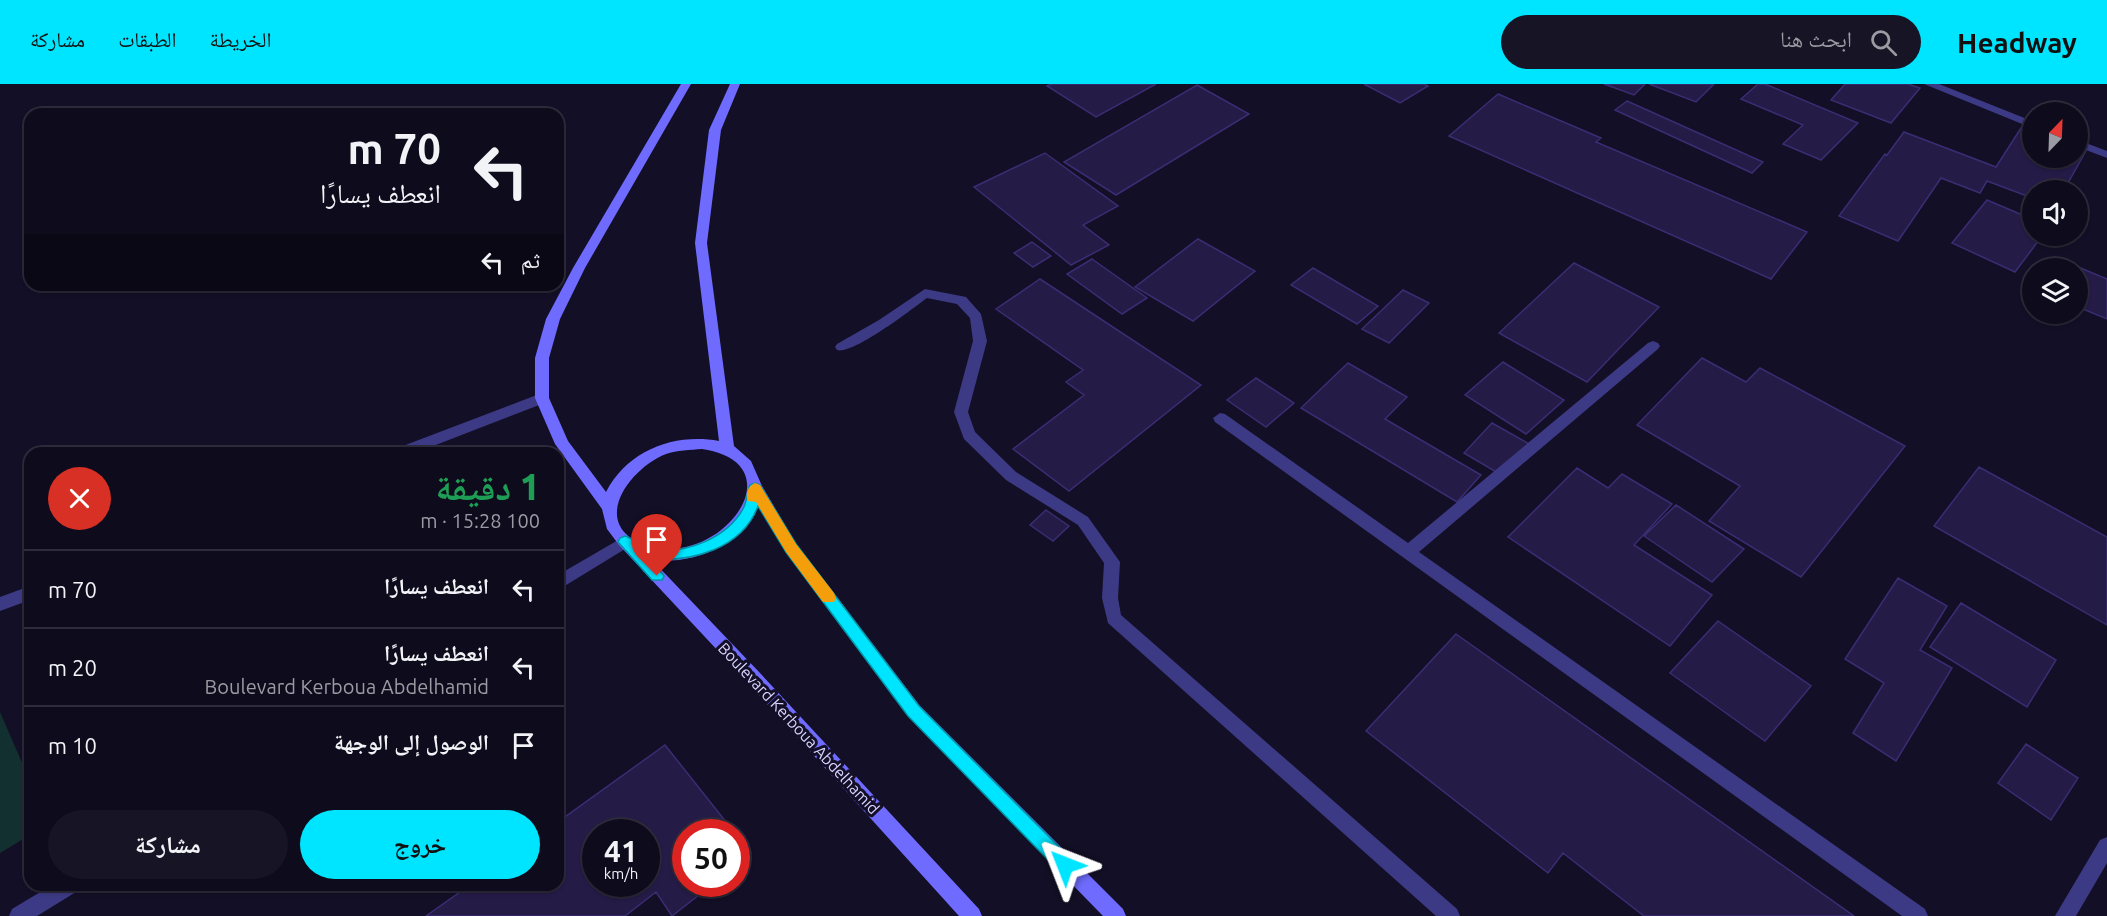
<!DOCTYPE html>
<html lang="ar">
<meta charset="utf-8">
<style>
:root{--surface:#0e0b1c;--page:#171425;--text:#f1f3f6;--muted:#9b9ba3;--line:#2e2b3b;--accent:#00e5ff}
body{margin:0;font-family:Ubuntu,"Noto Naskh Arabic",sans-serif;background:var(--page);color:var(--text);direction:rtl;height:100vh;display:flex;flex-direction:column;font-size:22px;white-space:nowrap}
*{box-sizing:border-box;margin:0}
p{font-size:20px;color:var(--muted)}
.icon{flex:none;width:33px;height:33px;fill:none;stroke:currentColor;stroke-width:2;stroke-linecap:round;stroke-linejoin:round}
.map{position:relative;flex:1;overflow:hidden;direction:ltr}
.drawer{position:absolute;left:24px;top:363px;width:540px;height:444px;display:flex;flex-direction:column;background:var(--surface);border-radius:18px;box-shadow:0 2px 4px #0004,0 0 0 2px var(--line);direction:rtl}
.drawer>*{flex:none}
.guide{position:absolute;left:24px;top:24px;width:540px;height:183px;border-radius:18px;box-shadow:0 2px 4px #0004,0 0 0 2px var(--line);direction:rtl;background:#0e0b1c;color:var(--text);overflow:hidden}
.needle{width:39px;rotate:23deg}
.tools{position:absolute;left:2022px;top:18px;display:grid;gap:12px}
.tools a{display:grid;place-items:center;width:66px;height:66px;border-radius:50%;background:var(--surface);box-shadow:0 2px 4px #0004,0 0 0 2px var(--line);font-size:30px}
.speed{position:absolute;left:582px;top:735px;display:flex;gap:12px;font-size:30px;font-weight:700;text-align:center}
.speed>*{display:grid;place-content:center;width:78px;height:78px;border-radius:50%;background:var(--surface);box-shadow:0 2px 4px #0004,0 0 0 2px var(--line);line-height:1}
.speed small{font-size:15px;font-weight:400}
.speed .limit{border:9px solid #d22;background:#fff;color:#111}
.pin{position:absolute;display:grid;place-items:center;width:51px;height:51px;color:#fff;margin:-62px -26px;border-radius:50% 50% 50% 0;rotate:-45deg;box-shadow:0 0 6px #0007}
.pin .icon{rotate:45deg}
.me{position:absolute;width:66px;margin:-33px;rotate:315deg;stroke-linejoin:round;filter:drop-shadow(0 0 4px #0008)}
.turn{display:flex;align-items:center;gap:21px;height:126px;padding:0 24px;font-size:27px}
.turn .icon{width:78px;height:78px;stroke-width:2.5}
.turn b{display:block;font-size:42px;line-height:51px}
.then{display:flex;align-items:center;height:57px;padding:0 24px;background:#0003;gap:12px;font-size:22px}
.round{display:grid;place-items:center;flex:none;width:63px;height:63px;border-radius:32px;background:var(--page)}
.head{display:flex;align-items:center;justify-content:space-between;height:102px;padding:0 24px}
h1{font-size:36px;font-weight:800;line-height:45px;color:#1e9e55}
.cta{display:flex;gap:12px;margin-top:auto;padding:12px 24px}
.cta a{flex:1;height:69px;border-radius:36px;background:var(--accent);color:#111;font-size:24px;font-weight:800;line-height:69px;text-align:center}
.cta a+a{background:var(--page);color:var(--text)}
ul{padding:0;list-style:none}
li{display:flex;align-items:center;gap:18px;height:78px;padding:0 24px;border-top:2px solid var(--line)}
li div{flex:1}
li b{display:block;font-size:22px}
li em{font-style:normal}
header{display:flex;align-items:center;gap:36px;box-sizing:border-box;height:84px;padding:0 30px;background:var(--accent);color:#111}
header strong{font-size:28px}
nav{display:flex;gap:33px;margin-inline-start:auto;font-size:21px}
.search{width:420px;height:54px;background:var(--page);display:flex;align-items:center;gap:15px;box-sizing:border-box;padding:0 21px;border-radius:33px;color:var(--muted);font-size:22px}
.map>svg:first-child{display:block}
.green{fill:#12302f}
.building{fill:#241b47;stroke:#3b2d73;stroke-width:1.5;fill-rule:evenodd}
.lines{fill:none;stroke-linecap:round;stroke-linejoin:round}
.service{fill:#3d3a85;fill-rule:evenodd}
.minor{fill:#3d3a85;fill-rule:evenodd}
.secondary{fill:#6f6bff;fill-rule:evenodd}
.route{fill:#00e5ff;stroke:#0095a6;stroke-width:1.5}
.slow{fill:#f59e0b}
.labels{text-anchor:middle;stroke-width:6;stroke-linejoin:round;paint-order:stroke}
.street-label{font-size:16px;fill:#d9d4ff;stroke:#130f26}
</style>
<header>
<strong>Headway</strong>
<div class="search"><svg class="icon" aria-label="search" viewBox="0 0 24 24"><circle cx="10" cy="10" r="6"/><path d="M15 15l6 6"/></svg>ابحث هنا</div>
<nav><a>الخريطة</a><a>الطبقات</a><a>مشاركة</a></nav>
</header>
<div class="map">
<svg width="2107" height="832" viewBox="0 0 2107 832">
<rect width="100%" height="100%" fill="#130f26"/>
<!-- green -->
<path class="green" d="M0 628 30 697V751L0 769Z"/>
<!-- building -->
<path class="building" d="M1052 0H1156L1096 33 1047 2Z
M1364 0H1424L1428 2 1400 19Z
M1604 0H1645L1634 11Z
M1649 0H1714L1696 18Z
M1758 0H1765L1858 39 1821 76 1783 60 1803 41 1741 15Z
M1845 0H1908L1920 4 1891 39 1831 16Z
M1197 1 1249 30 1116 111 1064 78Z
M1498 10 1601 54 1596 58 1807 148 1771 195 1449 52Z
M1627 17 1763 78 1752 89 1615 26Z
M2021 44 2032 48V74H2078V64L2086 67 2064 106H2032V114L1987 97 1980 109 1941 94 1898 157 1839 132 1885 70 1887 71 1904 48 1996 83Z
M1045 69 1118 122 1083 141 1109 161 1071 181 974 103Z
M1987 116 2032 135V152H2042L2015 188 1952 159Z
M1198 155 1255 187 1193 237 1135 203Z
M1032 158 1051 172 1033 183 1014 169Z
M1092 175 1147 214 1122 230 1067 190Z
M2064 177 2107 195V235L2078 223V184H2059Z
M1574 179 1659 223 1587 298 1499 249Z
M1313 184 1378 222 1357 240 1291 201Z
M1040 195 1201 301 1069 407 1013 365 1084 311 1066 298 1083 286 996 225Z
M1403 206 1429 219 1389 259 1362 245Z
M1702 274 1746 298 1760 284 1905 362 1801 493 1709 437 1740 402 1637 341Z
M1503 278 1564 316 1526 350 1465 311Z
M1348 279 1407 313 1385 335 1481 391 1457 418 1301 324Z
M1256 294 1294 319 1266 343 1227 316Z
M1492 339 1531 361 1503 392 1464 369Z
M1979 383 2107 453V541L1934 442Z
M1577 384 1608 404 1622 390 1672 420 1634 461 1712 511 1670 562 1508 453Z
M1676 421 1744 465 1712 498 1644 452Z
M1046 426 1069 442 1053 457 1030 441Z
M1898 494 1947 522 1920 566 1952 584 1896 677 1853 649 1884 599 1845 575Z
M1961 519 2056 576 2027 623 1930 563Z
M1718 537 1811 602 1765 657 1670 589Z
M1456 550 1854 832H1644L1563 769 1548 789 1366 647Z
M2026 660 2078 694 2051 736 1998 699Z
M665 661 734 748H686V800H713L672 832 656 808 625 832H426L470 801H558V738ZM596 748H646V800H596Z
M736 752 751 769 736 781Z"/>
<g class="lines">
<!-- service -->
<path class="service" d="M1924 0H1939L2032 37V44Z
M2078 56 2107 67V74L2078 63Z
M542 309 547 310 549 314 547 318 415 369H393L395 365Z
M625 452 630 454 633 458 630 462 558 506V491Z
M30 502V516L0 527V513Z
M52 801H78L76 808 37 832H9L12 825Z"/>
<!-- minor -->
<path class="minor" d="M925 205 966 213 981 230 987 257 968 328 975 348 1016 388 1088 433 1120 478 1118 514 1121 531 1457 825 1460 832H1436L1108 539 1102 514 1104 479 1078 441 1006 396 964 355 954 328 973 257 970 234 957 220 927 214C912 225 853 271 837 266L835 263 837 260 879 236Z
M1653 257 1658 259 1660 262 1658 265 1419 468 1925 825 1928 832H1902L1215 338 1213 334 1220 329 1225 330 1408 459 1648 259Z
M2107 753V779L2076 832H2055L2100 756Z"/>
<!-- secondary -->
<path class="secondary" d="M681 0H691L585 184 560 235 549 274V314L568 357 606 408C628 366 674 349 719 357L695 159 709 46 730 0H740L721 46 707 159 734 362 751 377 762 402 796 460 920 622 1123 825 1126 832H1103L908 632 786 468 758 422C740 462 693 481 652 476L760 589 979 825 982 832H959L748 599 619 461 607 445 602 425 555 360 535 314V274L546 235 573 184ZM702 365C801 380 717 489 643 460 589 439 630 384 666 370 677 366 690 366 702 365Z"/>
</g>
<!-- route -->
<path class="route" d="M755 399 760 401 796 460 919 622 1071 775 1074 781 1071 787 1065 789 1059 787 908 632 786 468 758 422C742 465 692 478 650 475L664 492 662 496H652L618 458 620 454 625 452C634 455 642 462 651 464 684 472 728 454 744 423 747 416 747 408 750 401Z"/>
<!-- slow -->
<path class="slow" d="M755 399 760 401 796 460 834 509 836 514 834 518H823L786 468 756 418 748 417C745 410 748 402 755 399Z"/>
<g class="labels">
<!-- street labels -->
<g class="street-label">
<text transform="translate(799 644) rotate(47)" y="6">Boulevard Kerboua Abdelhamid</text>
</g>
</g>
</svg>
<div class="tools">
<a><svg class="needle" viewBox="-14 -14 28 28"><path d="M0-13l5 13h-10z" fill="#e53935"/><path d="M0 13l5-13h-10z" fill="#9b9ba3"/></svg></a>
<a><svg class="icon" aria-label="sound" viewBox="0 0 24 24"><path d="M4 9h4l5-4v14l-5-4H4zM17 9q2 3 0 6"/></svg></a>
<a><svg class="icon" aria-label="layers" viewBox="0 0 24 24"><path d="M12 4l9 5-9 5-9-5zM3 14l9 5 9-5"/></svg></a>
</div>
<div class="speed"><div>41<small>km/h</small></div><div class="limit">50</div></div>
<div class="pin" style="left:657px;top:492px;background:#d93025"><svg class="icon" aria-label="arrive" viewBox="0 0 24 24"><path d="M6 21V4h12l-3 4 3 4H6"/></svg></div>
<svg class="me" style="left:1065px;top:781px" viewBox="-20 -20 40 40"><path d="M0-17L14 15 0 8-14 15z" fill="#00e5ff" stroke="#fff" stroke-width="4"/></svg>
<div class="guide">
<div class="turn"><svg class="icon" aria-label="left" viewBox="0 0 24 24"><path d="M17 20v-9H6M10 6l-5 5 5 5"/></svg><div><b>70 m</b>انعطف يسارًا</div></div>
<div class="then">ثم<svg class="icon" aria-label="left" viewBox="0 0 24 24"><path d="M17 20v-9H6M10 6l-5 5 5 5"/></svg></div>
</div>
<section class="drawer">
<div class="head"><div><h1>1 دقيقة</h1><p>100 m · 15:28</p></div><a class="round" style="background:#d93025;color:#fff"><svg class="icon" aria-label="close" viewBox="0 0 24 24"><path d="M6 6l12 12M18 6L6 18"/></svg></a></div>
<ul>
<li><svg class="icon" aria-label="left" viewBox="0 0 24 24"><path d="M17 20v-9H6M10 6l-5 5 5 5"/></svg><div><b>انعطف يسارًا</b></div><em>70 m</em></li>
<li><svg class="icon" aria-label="left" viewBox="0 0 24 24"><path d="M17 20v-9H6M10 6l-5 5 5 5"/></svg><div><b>انعطف يسارًا</b><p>Boulevard Kerboua Abdelhamid</p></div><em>20 m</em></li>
<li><svg class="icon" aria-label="arrive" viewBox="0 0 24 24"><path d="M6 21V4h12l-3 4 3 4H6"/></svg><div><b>الوصول إلى الوجهة</b></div><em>10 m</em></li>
</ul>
<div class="cta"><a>خروج</a><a>مشاركة</a></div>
</section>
</div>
